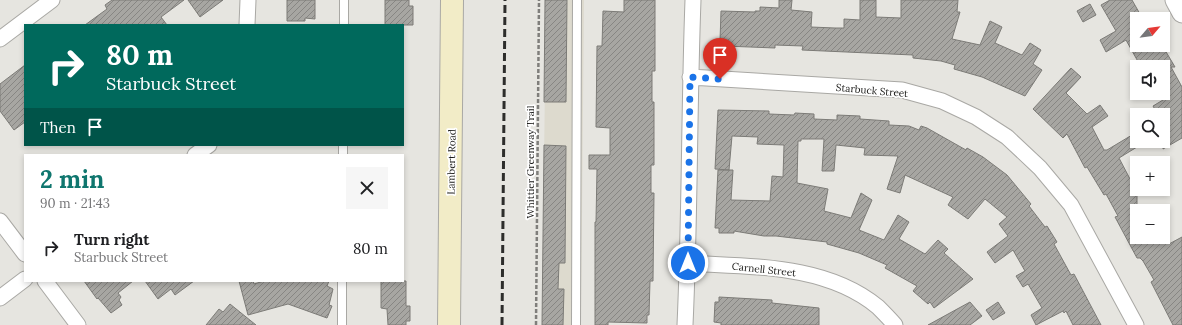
<!DOCTYPE html>
<meta charset="utf-8">
<style>
:root{--surface:#fff;--page:#f6f6f6;--text:#202124;--muted:#757577;--accent:#0f766e}
body{margin:0;font-family:Lora,serif;background:var(--page);color:var(--text);height:100vh;display:flex;flex-direction:column;font-size:15px;white-space:nowrap}
*{box-sizing:border-box;margin:0}
p{font-size:13px;color:var(--muted)}
.icon{flex:none;width:22px;height:22px;fill:none;stroke:currentColor;stroke-width:2;stroke-linecap:round;stroke-linejoin:round}
.map{position:relative;flex:1;overflow:hidden}
.side{position:absolute;left:24px;top:154px;width:380px;height:128px;display:flex;flex-direction:column;background:var(--surface);border-radius:0px;box-shadow:0 2px 6px #0003}
.side>*{flex:none}
.hud{position:absolute;left:24px;top:24px;width:380px;height:122px;border-radius:0px;box-shadow:0 2px 6px #0003;background:#00695c;color:#fff;overflow:hidden}
.needle{width:26px;rotate:61deg}
.tools{position:absolute;left:1130px;top:12px;display:grid;gap:8px}
.tools a{display:grid;place-items:center;width:40px;height:40px;border-radius:0px;background:var(--surface);box-shadow:0 2px 6px #0003;font-size:20px}
.pin{position:absolute;display:grid;place-items:center;width:34px;height:34px;color:#fff;margin:-41px -17px;border-radius:50% 50% 50% 0;rotate:-45deg;box-shadow:0 0 4px #0007}
.pin .icon{rotate:45deg}
.me{position:absolute;width:44px;margin:-22px;rotate:0deg;stroke-linejoin:round;filter:drop-shadow(0 0 3px #0008)}
.turn{display:flex;align-items:center;gap:14px;height:84px;padding:0 16px;font-size:18px}
.turn .icon{width:52px;height:52px;stroke-width:2.5}
.turn b{display:block;font-size:28px;line-height:34px}
.then{display:flex;align-items:center;height:38px;padding:0 16px;background:#0003;gap:8px;font-size:15px}
.round{display:grid;place-items:center;flex:none;width:42px;height:42px;border-radius:0px;background:var(--page)}
.summary{display:flex;align-items:center;justify-content:space-between;height:68px;padding:0 16px}
h1{font-size:24px;font-weight:700;line-height:30px;color:var(--accent)}
ul{padding:0;list-style:none}
li{display:flex;align-items:center;gap:12px;height:52px;padding:0 16px}
li div{flex:1}
li b{display:block;font-size:15px}
li em{font-style:normal}
.map>svg:first-child{display:block}
.built{fill:#dddace}
.building{fill:url(#building-hatch);stroke:#7c7b77}
.lines{fill:none;stroke-linecap:round;stroke-linejoin:round}
.service-casing{stroke:#a9a8a4;stroke-width:10}
.minor-casing{stroke:#a9a8a4;stroke-width:17}
.tertiary-casing{stroke:#a9a8a4;stroke-width:21}
.secondary-casing{stroke:#a9a8a4;stroke-width:24}
.path{stroke:#7f7e7b;stroke-width:2.5;stroke-dasharray:4 2;stroke-linecap:butt}
.service{stroke:#fff;stroke-width:8}
.minor{stroke:#fff;stroke-width:15}
.tertiary{stroke:#fff;stroke-width:19}
.secondary{stroke:#f2ecc7;stroke-width:22}
.rail{stroke:#2d2d2b;stroke-width:3;stroke-dasharray:8 4;stroke-linecap:butt}
.route{stroke:#1a73e8;stroke-width:7;stroke-dasharray:0 12.6}
.labels{text-anchor:middle;stroke-width:3.5;stroke-linejoin:round;paint-order:stroke}
.street-label{font-size:10px;fill:#181816;stroke:#fff}
</style>
<div class="map">
<svg width="1182" height="325" viewBox="0 0 1182 325">
<defs>
<pattern id="building-hatch" width="6" height="6" patternUnits="userSpaceOnUse"><rect width="6" height="6" fill="#a7a6a2"/><path d="M-1 1l2-2M0 6l6-6M5 7l2-2" fill="none" stroke="#878683"/></pattern>
</defs>
<rect width="100%" height="100%" fill="#e6e5e0"/>
<!-- built -->
<path class="built" d="M546 0H584L581 325H542Z"/>
<!-- building -->
<path class="building" d="M112 0H184L161 17 167 25H85L107 9 105 5Z
M188 0H223L200 17Z
M287 0H315V19L305 18V21H287Z
M385 0H409V6H413V25H385Z
M545 0H567L566 102H544Z
M624 0H655V71H652V102H654V165H651V193H654L653 281H650L649 315H647V323L608 322V325H595V222H596L597 169H589V155H610V128L596 127 597 46H602L603 11 624 12Z
M779 0H792L791 10 812 12 811 27 835 28H844V19L860 20V0H876V17L901 18V0H958L957 12H960L952 39 980 45 990 21 1002 27 995 43 1022 55 1030 43 1041 50 1033 64 1042 70 1025 96 982 77 954 69 955 65 941 61 913 58V55L802 50 803 46 775 45V48L724 46V41H720L721 11 755 12V11H760V7L779 8Z
M1110 0H1132L1140 14 1137 16V45H1162L1175 67H1171L1182 87V138L1163 149V115H1158L1153 106 1163 100V67H1141L1126 40 1106 52 1100 40 1116 31 1101 5Z
M1090 4 1096 15 1083 22 1077 11Z
M25 65V122L14 130 0 111V84Z
M1071 68 1081 77 1066 93 1087 114 1100 105 1108 116 1092 127 1104 150H1107L1137 132V147L1119 158 1130 179 1137 175V237H1165L1169 244 1182 237V325H1173L1151 282 1154 280 1143 261 1140 258H1137L1115 217 1118 216 1106 194 1104 195 1087 167 1085 168 1067 134 1063 138 1033 109Z
M718 110 769 111V114L794 115 795 113 814 114V119L837 120V115L860 116V119L889 121V125L909 126 919 130 921 126 927 128 966 150 967 148 983 157 1007 175 1031 204 1029 206 1045 227 1047 226 1057 242 1054 244 1071 275 1074 274 1101 325H1073L1066 311 1064 313 1063 311 1036 325 1031 315 1042 308 1028 284 1023 287 1016 276 1025 271 1013 250 995 263 987 252 1008 236 999 224 1007 217 985 199 968 219 948 205 953 197 905 175 900 193 887 189 898 156 864 155 865 148 836 145 834 171H822L824 139H801V141H798L797 183 828 189 824 211 851 218 861 193 872 200 859 230 884 240 898 215 909 222 899 239 925 254 938 240 948 249 944 253 973 279 934 308 930 302 928 304 913 291 917 286 885 268 887 265 859 253 827 244V242L776 236H764L734 231V233H719V228H715L718 170H733L731 200 770 201 772 176 783 177 784 145 757 144 758 137 732 136 729 170 715 169Z
M544 145 566 146 565 263H559L558 289H564L563 325H542Z
M84 281H133L118 293 121 297 119 300 122 305 111 313 98 298 97 299Z
M145 281H194L175 295 171 289 158 299Z
M239 281H253L254 284 264 281H329L327 286 333 289 329 305 332 306 327 318 288 304 248 315Z
M381 281H406V306H410V321H406V325H388L387 309 381 308Z
M719 297 772 300V303L819 308V325H721V323L714 322 715 302H719Z
M970 302 982 316 970 325H928Z
M998 302 1005 313 993 320 986 310Z
M230 304 256 325H206L219 309 223 312Z"/>
<g class="lines">
<!-- service casing -->
<g class="service-casing">
<path id="service" d="M344 25V0
M343 155V145
M342 325V281
M576 325 577 0"/>
</g>
<!-- minor casing -->
<g class="minor-casing">
<path id="minor" d="M247 25 248 0
M0 39 52 0
M690 77 902 90 942 101 976 117 1007 137 1040 168 1071 205 1136 325
M195 155 209 145
M0 221 25 254
M688 263C752 267 826 264 878 307 884 313 890 319 895 325
M45 281 78 325
M0 298 25 279
M685 325C690 217 689 108 693 0"/>
</g>
<!-- tertiary casing -->
<g class="tertiary-casing">
<path id="tertiary" d="M1175 0 1182 13"/>
</g>
<!-- secondary casing -->
<g class="secondary-casing">
<path id="secondary" d="M449 325 452 0"/>
</g>
<!-- path -->
<path class="path" d="M536 325 539 0"/>
<!-- service -->
<use href="#service" class="service"/>
<!-- minor -->
<use href="#minor" class="minor"/>
<!-- tertiary -->
<use href="#tertiary" class="tertiary"/>
<!-- secondary -->
<use href="#secondary" class="secondary"/>
<!-- rail -->
<path class="rail" d="M502 325 505 0"/>
</g>
<g class="lines">
<!-- route -->
<path class="route" d="M688 263 690 77 720 79"/>
</g>
<g class="labels">
<!-- street labels -->
<g class="street-label">
<text transform="translate(872 90) rotate(5)" y="4">Starbuck Street</text>
<text transform="translate(451 162) rotate(-89)" y="4">Lambert Road</text>
<text transform="translate(530 162) rotate(-90)" y="4">Whittier Greenway Trail</text>
<text transform="translate(764 269) rotate(6)" y="4">Carnell Street</text>
</g>
</g>
</svg>
<div class="tools">
<a><svg class="needle" viewBox="-14 -14 28 28"><path d="M0-13l5 13h-10z" fill="#e53935"/><path d="M0 13l5-13h-10z" fill="#757577"/></svg></a>
<a><svg class="icon" aria-label="sound" viewBox="0 0 24 24"><path d="M4 9h4l5-4v14l-5-4H4zM17 9q2 3 0 6"/></svg></a>
<a><svg class="icon" aria-label="search" viewBox="0 0 24 24"><circle cx="10" cy="10" r="6"/><path d="M15 15l6 6"/></svg></a>
<a>+</a>
<a>−</a>
</div>
<div class="pin" style="left:720px;top:79px;background:#d93025"><svg class="icon" aria-label="arrive" viewBox="0 0 24 24"><path d="M6 21V4h12l-3 4 3 4H6"/></svg></div>
<svg class="me" style="left:688px;top:263px" viewBox="-20 -20 40 40"><circle r="17" fill="#1a73e8" stroke="#fff" stroke-width="3"/><path d="M0-11L8 9 0 5-8 9z" fill="#fff"/></svg>
<div class="hud">
<div class="turn"><svg class="icon" aria-label="right" viewBox="0 0 24 24"><path d="M7 20v-9h11M14 6l5 5-5 5"/></svg><div><b>80 m</b>Starbuck Street</div></div>
<div class="then">Then<svg class="icon" aria-label="arrive" viewBox="0 0 24 24"><path d="M6 21V4h12l-3 4 3 4H6"/></svg></div>
</div>
<section class="side">
<div class="summary"><div><h1>2 min</h1><p>90 m · 21:43</p></div><a class="round"><svg class="icon" aria-label="close" viewBox="0 0 24 24"><path d="M6 6l12 12M18 6L6 18"/></svg></a></div>
<ul>
<li><svg class="icon" aria-label="right" viewBox="0 0 24 24"><path d="M7 20v-9h11M14 6l5 5-5 5"/></svg><div><b>Turn right</b><p>Starbuck Street</p></div><em>80 m</em></li>
</ul>
</section>
</div>
